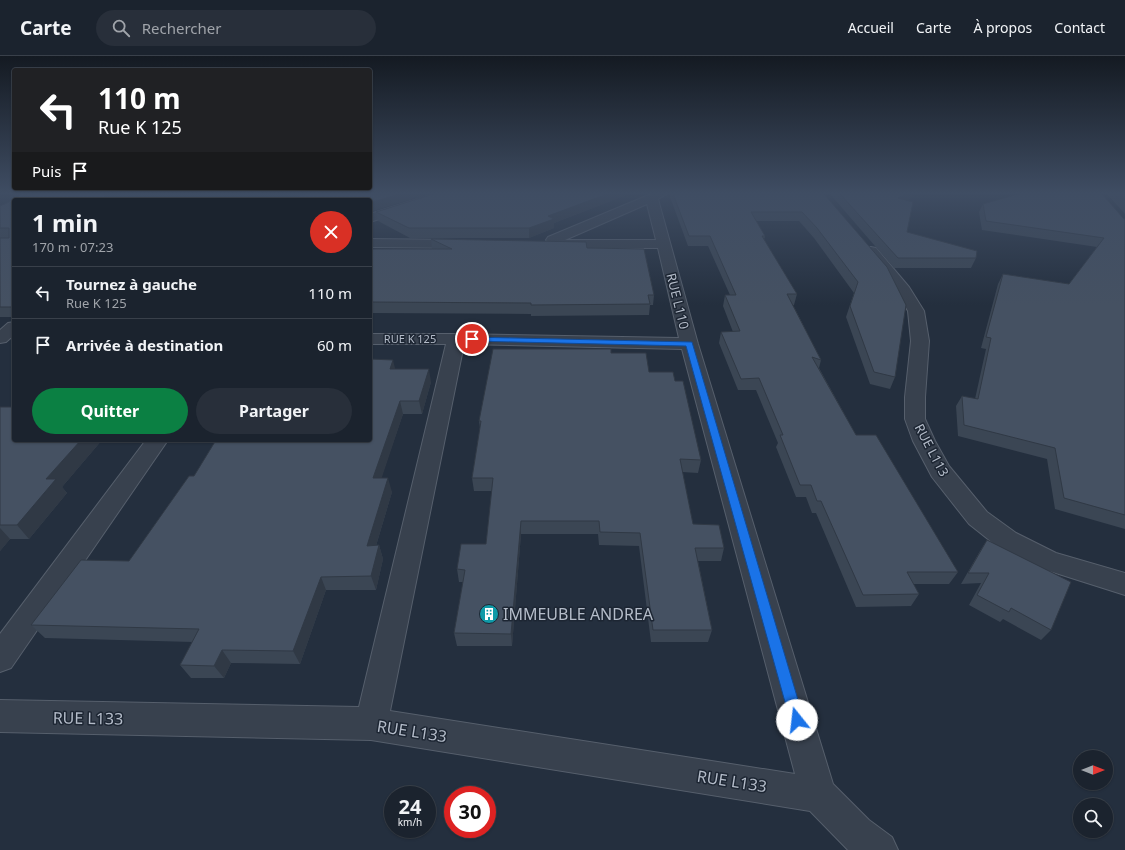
<!DOCTYPE html>
<html lang="fr">
<meta charset="utf-8">
<style>
:root{--surface:#1b232e;--page:#282f3a;--text:#f1f3f6;--muted:#a0a4aa;--line:#39404a;--accent:#0b8043}
body{margin:0;font-family:"Noto Sans",sans-serif;background:var(--page);color:var(--text);height:100vh;display:flex;flex-direction:column;font-size:15px;white-space:nowrap}
*{box-sizing:border-box;margin:0}
p{font-size:13px;color:var(--muted)}
.icon{flex:none;width:22px;height:22px;fill:none;stroke:currentColor;stroke-width:2;stroke-linecap:round;stroke-linejoin:round}
.map{position:relative;flex:1;overflow:hidden}
.drawer{position:absolute;left:12px;top:142px;width:360px;height:244px;display:flex;flex-direction:column;background:var(--surface);border-radius:4px;box-shadow:0 1px 3px #0004,0 0 0 1px var(--line)}
.drawer>*{flex:none}
.guide{position:absolute;left:12px;top:12px;width:360px;height:122px;border-radius:4px;box-shadow:0 1px 3px #0004,0 0 0 1px var(--line);background:#202124;color:#fff;overflow:hidden}
.needle{width:26px;rotate:90deg}
.buttons{position:absolute;left:1073px;top:694px;display:grid;gap:8px}
.buttons a{display:grid;place-items:center;width:40px;height:40px;border-radius:50%;background:var(--surface);box-shadow:0 1px 3px #0004,0 0 0 1px var(--line);font-size:20px}
.speed{position:absolute;left:384px;top:730px;display:flex;gap:8px;font-size:20px;font-weight:700;text-align:center}
.speed>*{display:grid;place-content:center;width:52px;height:52px;border-radius:50%;background:var(--surface);box-shadow:0 1px 3px #0004,0 0 0 1px var(--line);line-height:1}
.speed small{font-size:10px;font-weight:400}
.speed .limit{border:6px solid #d22;background:#fff;color:#111}
.pin{position:absolute;display:grid;place-items:center;width:34px;height:34px;color:#fff;margin:-17px;border:2px solid #fff;border-radius:50%;box-shadow:0 1px 4px #0007}
.me{position:absolute;width:44px;margin:-22px;rotate:344deg;stroke-linejoin:round;filter:drop-shadow(0 0 3px #0008)}
.turn{display:flex;align-items:center;gap:14px;height:84px;padding:0 20px;font-size:18px}
.turn .icon{width:52px;height:52px;stroke-width:2.5}
.turn b{display:block;font-size:28px;line-height:34px}
.then{display:flex;align-items:center;height:38px;padding:0 20px;background:#0003;gap:8px;font-size:15px}
.round{display:grid;place-items:center;flex:none;width:42px;height:42px;border-radius:21px;background:var(--page)}
.overview{display:flex;align-items:center;justify-content:space-between;height:68px;padding:0 20px}
h1{font-size:24px;font-weight:700;line-height:30px}
.action{display:flex;gap:8px;margin-top:auto;padding:8px 20px}
.action a{flex:1;height:46px;border-radius:24px;background:var(--accent);color:#fff;font-size:16px;font-weight:700;line-height:46px;text-align:center}
.action a+a{background:var(--page);color:var(--text)}
ul{padding:0;list-style:none}
li{display:flex;align-items:center;gap:12px;height:52px;padding:0 20px;border-top:1px solid var(--line)}
li div{flex:1}
li b{display:block;font-size:15px}
li em{font-style:normal}
header{display:flex;align-items:center;gap:24px;box-sizing:border-box;height:56px;padding:0 20px;background:var(--surface);border-bottom:1px solid var(--line)}
header strong{font-size:19px}
nav{display:flex;gap:22px;margin-inline-start:auto;font-size:14px}
.search{width:280px;height:36px;background:var(--page);display:flex;align-items:center;gap:10px;box-sizing:border-box;padding:0 14px;border-radius:22px;color:var(--muted);font-size:15px}
.map>svg:first-child{display:block}
.green{fill:#263c3f}
.lines{fill:none;stroke-linecap:round;stroke-linejoin:round}
.street-casing{stroke:#565f6c;stroke-width:2}
.street{fill:#38414e;fill-rule:evenodd}
.wall{fill:#3b4654}
.shaded-wall{fill:#303945}
.building{fill:#455162;stroke:#303945}
.route{fill:#1a73e8;stroke:#114b97}
.labels{text-anchor:middle;stroke-width:3;stroke-linejoin:round;paint-order:stroke}
.far-street-label{font-size:11px;fill:#b4bcc9;stroke:#1d2633}
.street-label{font-size:13px;fill:#b4bcc9;stroke:#1d2633}
.near-poi-label{font-size:16px;fill:#b4bcc9;stroke:#1d2633;text-anchor:start}
.near-street-label{font-size:16px;fill:#b4bcc9;stroke:#1d2633}
</style>
<header>
<strong>Carte</strong>
<div class="search"><svg class="icon" aria-label="search" viewBox="0 0 24 24"><circle cx="10" cy="10" r="6"/><path d="M15 15l6 6"/></svg>Rechercher</div>
<nav><a>Accueil</a><a>Carte</a><a>À propos</a><a>Contact</a></nav>
</header>
<div class="map">
<svg width="1125" height="794" viewBox="0 0 1125 794">
<rect width="100%" height="100%" fill="#242f3e"/>
<!-- green -->
<path class="green" d="M107 138H323L306 144H99Z"/>
<g class="lines">
<!-- street casing -->
<g class="street-casing">
<path id="street" d="M24 138H39L31 144H16Z
M434 138H453L451 140 370 166V158Z
M651 138H667L658 143 698 288 833 728 869 764 892 781 898 794H848L810 755 371 684 0 676V644L359 651 446 288H370V278H456L679 282 658 192H557L552 191 546 184 548 181ZM647 148 656 184H565ZM464 288 682 293 795 718 390 655Z
M370 183 461 184 466 185 468 188 466 191 461 192 370 191Z
M871 191 876 192 909 231 924 255 929 285 925 341V363L935 385 949 410 987 456 1016 477 1056 497 1125 517V539L1040 512 998 491 969 468 932 421 913 385 905 363V341L911 285 908 255 897 236 864 195 866 192Z
M14 266V279L6 286 0 287V274L8 267Z
M146 384H168L11 612 0 616V578Z"/>
</g>
<!-- street -->
<use href="#street" class="street"/>
</g>
<!-- wall -->
<path class="wall" d="M33 138H110V144H14V261H0V182H9H0V150L9 146 10 144H23Z
M433 138H629L554 167V172L529 182H410L378 165 376 156Z
M669 138H824L895 321 890 333 870 328 846 261 854 237 814 182 799 165H756L765 180 764 184 797 238 794 249H793L821 304 819 312 856 379 958 516 949 528H913L919 538 911 550 856 551 816 457H812L806 441H796L776 391 778 387 756 334H738L719 287 721 276H733L723 250 725 239H730L708 190H688Z
M830 138H912L911 142 907 144V176L976 202 971 212H894Z
M1107 138H1125V158Z
M983 148 1125 163V473L1055 453 1047 403 958 380 956 350 962 340 975 343 986 293 981 292 998 228 1003 218 1069 228 1097 191 982 174 979 156Z
M431 183 587 192 654 239 653 249H650L649 259 531 260V258L370 257V193H433H432Z
M611 297 649 316 675 325 701 404 698 417 682 416 693 468 724 492 721 505H698L712 574 708 586H651L639 490 599 489 598 478H521L512 590H457L454 577 463 526H459L457 513 486 488 492 435H474L472 422 480 372 479 365Z
M395 313 431 326 422 358H403L381 422 392 436 376 490 379 489 383 503 376 534H326L300 608 231 607 224 622H191L180 609 193 586 45 582 31 569 129 505 194 420Z
M0 351 14 384H102L62 431 67 437 29 483H10L0 495Z
M987 484 1051 574 1041 584 1003 563 1000 566 969 549 981 527 961 528 980 495Z"/>
<!-- shaded-wall -->
<path class="shaded-wall" d="M105 138H110V144H105Z
M399 138H428L370 156V147Z
M607 138H629L554 167V172L529 182V172L548 160Z
M905 138H912L911 142 895 151 898 142Z
M393 304 396 316 390 313Z
M429 313 431 326 422 358 419 345Z
M400 345 403 358 377 436 373 422Z
M81 384H102L62 431 67 437 29 483 17 469 46 423Z
M388 422 392 436 372 503 367 490Z
M521 465V478L512 590 511 578Z
M0 472 10 483 0 495Z
M379 489 383 503 376 534 371 520Z
M321 521 326 534 300 608 293 595Z
M222 594 231 607 224 622 214 610Z"/>
<!-- building -->
<path class="building" d="M33 138H105V144H14V251H0V182H9V172H0V150L9 146 10 144H23Z
M305 138H399L370 147V144H284Z
M433 138H607L548 160 554 163 529 172H409L376 156Z
M673 138H824L887 211 906 249 895 321 874 316 850 250 858 226 817 172 802 156H751L765 180H762L797 238H787L821 304 812 301 856 379H876L958 516H907L919 538 863 539 821 445H817L811 429H800L780 379H783L759 322 741 323 721 276 740 275 725 239H736L710 180H689Z
M840 138H905L898 142 913 146 907 176 977 195 976 202H898Z
M1018 138H1102L1124 163H1125V459L1064 442 1055 392 964 369 962 340 978 343 991 282 986 281 1003 218 1069 228 1104 182 986 165 983 148Z
M1120 138H1125V144Z
M431 183 586 186 587 192 644 193 654 239H648L650 248 531 249V247L370 246V193H452Z
M493 293H611V297H646L649 316H673L675 325H683L701 404 680 403 693 468 719 469 724 492H695L712 574H653L640 477 600 476 599 465H521L511 578 454 577 465 514 457 513 461 488H486L493 422H472L481 365H479Z
M370 303 393 304 390 313H429L419 345H400L373 422H388L367 490 379 489 371 520 321 521 293 595 222 594 214 610 180 609 199 573 31 569 81 504 129 505 189 420H194L216 384H370Z
M0 351H14V384H81L46 423H56L17 469H0Z
M987 484 1071 526 1051 574 1011 552 1009 556 977 539 989 517H968Z"/>
<!-- sky -->
<linearGradient id="sky" x2="0" y2="1"><stop stop-color="#141a22"/><stop offset="0.55" stop-color="#3f4d63"/><stop offset="1" stop-color="#3f4d63" stop-opacity="0"/></linearGradient>
<rect width="1125" height="249" fill="url(#sky)"/>
<!-- route -->
<path class="route" d="M469 281 692 286 804 664 802 669 797 671 792 669 790 664 686 290 472 285H469Z"/>
<!-- icons -->
<defs>
<g id="building-disc" transform="scale(1)"><circle r="9.5" fill="#0f9aa8" stroke="#1d2633"/><path d="M-4-6H4V6H1V3H-1V6H-4ZM-2.5-4.3h1.7v1.8h-1.7ZM.8-4.3h1.7v1.8H.8ZM-2.5-1h1.7V.8h-1.7ZM.8-1h1.7V.8H.8Z" fill="#fff"/></g>
</defs>
<g fill-rule="evenodd">
<use href="#building-disc" x="489" y="558"/>
</g>
<g class="labels">
<!-- far-street labels -->
<g class="far-street-label">
<text x="410" y="287">RUE K 125</text>
</g>
<!-- street labels -->
<g class="street-label">
<text transform="translate(678 245) rotate(76)" y="5">RUE L110</text>
<text transform="translate(932 394) rotate(62)" y="5">RUE L113</text>
</g>
<!-- near-poi labels -->
<g class="near-poi-label">
<text x="503" y="564">IMMEUBLE ANDREA</text>
</g>
<!-- near-street labels -->
<g class="near-street-label">
<text transform="translate(88 662) rotate(1)" y="6">RUE L133</text>
<text transform="translate(412 675) rotate(9)" y="6">RUE L133</text>
<text transform="translate(732 725) rotate(9)" y="6">RUE L133</text>
</g>
</g>
</svg>
<div class="buttons">
<a><svg class="needle" viewBox="-14 -14 28 28"><path d="M0-13l5 13h-10z" fill="#e53935"/><path d="M0 13l5-13h-10z" fill="#a0a4aa"/></svg></a>
<a><svg class="icon" aria-label="search" viewBox="0 0 24 24"><circle cx="10" cy="10" r="6"/><path d="M15 15l6 6"/></svg></a>
</div>
<div class="speed"><div>24<small>km/h</small></div><div class="limit">30</div></div>
<div class="pin" style="left:472px;top:283px;background:#d93025"><svg class="icon" aria-label="arrive" viewBox="0 0 24 24"><path d="M6 21V4h12l-3 4 3 4H6"/></svg></div>
<svg class="me" style="left:797px;top:664px" viewBox="-20 -20 40 40"><circle r="19" fill="#fff"/><path d="M0-13L10 11 0 6-10 11z" fill="#1a73e8"/></svg>
<div class="guide">
<div class="turn"><svg class="icon" aria-label="left" viewBox="0 0 24 24"><path d="M17 20v-9H6M10 6l-5 5 5 5"/></svg><div><b>110 m</b>Rue K 125</div></div>
<div class="then">Puis<svg class="icon" aria-label="arrive" viewBox="0 0 24 24"><path d="M6 21V4h12l-3 4 3 4H6"/></svg></div>
</div>
<section class="drawer">
<div class="overview"><div><h1>1 min</h1><p>170 m · 07:23</p></div><a class="round" style="background:#d93025;color:#fff"><svg class="icon" aria-label="close" viewBox="0 0 24 24"><path d="M6 6l12 12M18 6L6 18"/></svg></a></div>
<ul>
<li><svg class="icon" aria-label="left" viewBox="0 0 24 24"><path d="M17 20v-9H6M10 6l-5 5 5 5"/></svg><div><b>Tournez à gauche</b><p>Rue K 125</p></div><em>110 m</em></li>
<li><svg class="icon" aria-label="arrive" viewBox="0 0 24 24"><path d="M6 21V4h12l-3 4 3 4H6"/></svg><div><b>Arrivée à destination</b></div><em>60 m</em></li>
</ul>
<div class="action"><a>Quitter</a><a>Partager</a></div>
</section>
</div>
